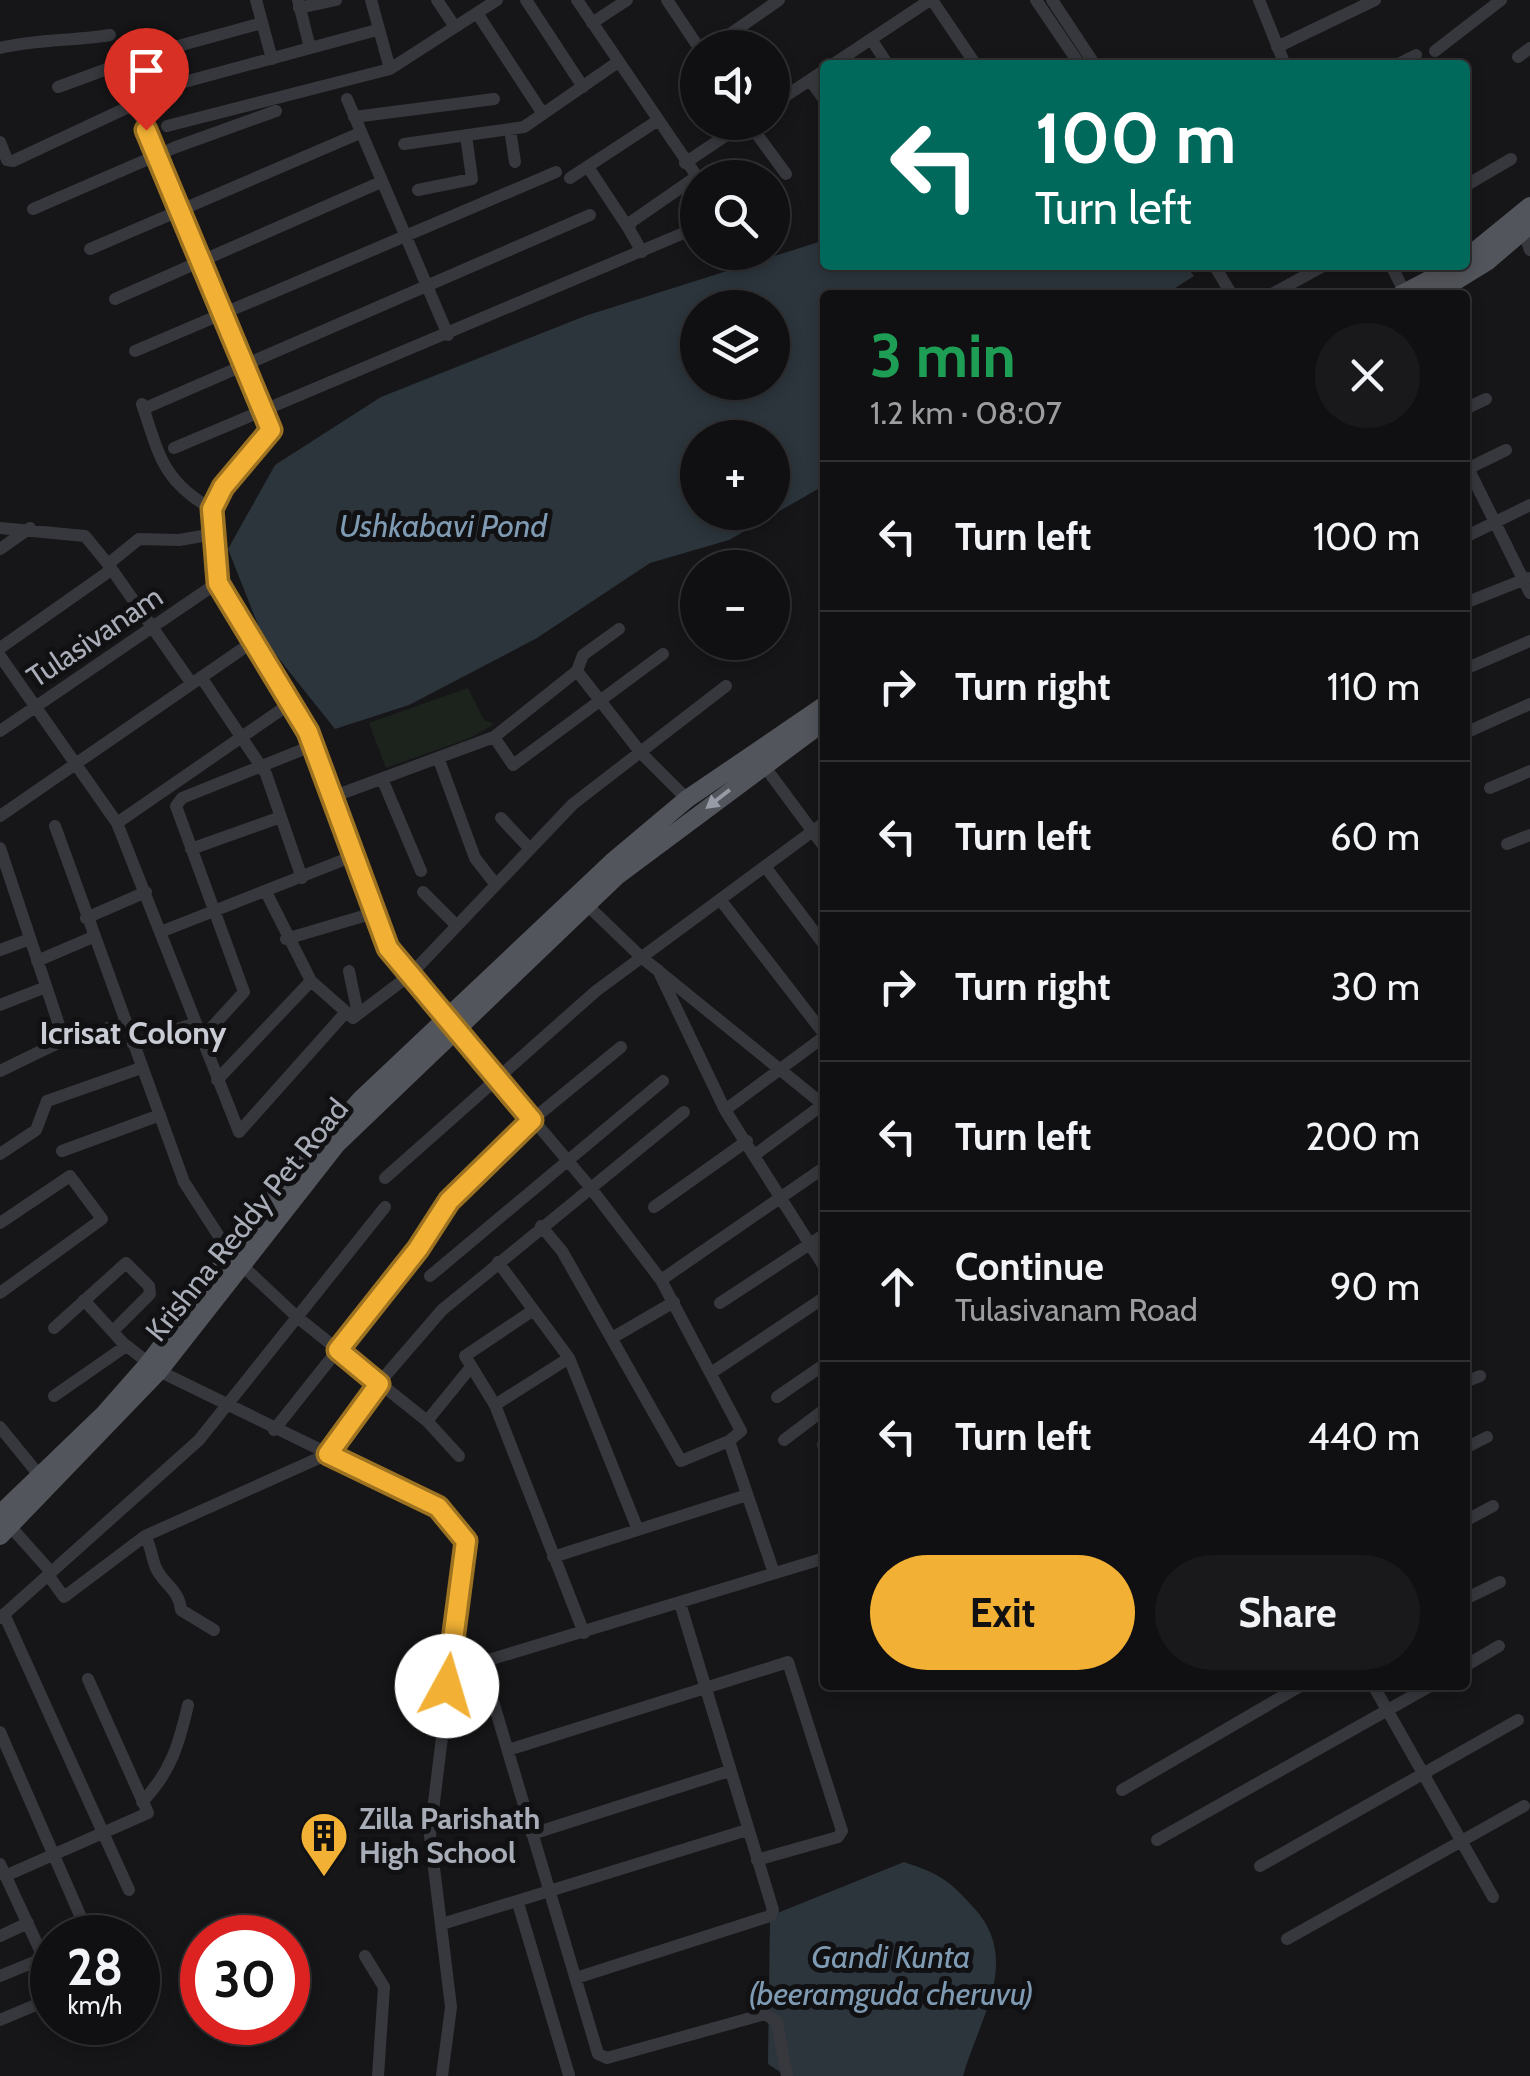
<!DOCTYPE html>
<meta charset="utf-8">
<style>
:root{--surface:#101012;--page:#19191b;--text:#f1f3f6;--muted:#9c9d9f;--line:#303032;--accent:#f2b134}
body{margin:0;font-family:Cabin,sans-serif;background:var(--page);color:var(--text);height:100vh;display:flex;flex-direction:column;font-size:38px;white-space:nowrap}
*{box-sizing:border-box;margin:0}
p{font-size:32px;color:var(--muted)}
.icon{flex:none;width:55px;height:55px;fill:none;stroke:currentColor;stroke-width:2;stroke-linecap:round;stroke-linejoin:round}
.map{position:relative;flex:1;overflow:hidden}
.panel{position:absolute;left:820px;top:290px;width:650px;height:1400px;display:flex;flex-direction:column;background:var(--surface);border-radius:10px;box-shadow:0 5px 15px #0003,0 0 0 2px var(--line)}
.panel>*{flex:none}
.banner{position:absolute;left:820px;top:60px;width:650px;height:210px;border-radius:10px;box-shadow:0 5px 15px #0003,0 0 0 2px var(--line);background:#00695c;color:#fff;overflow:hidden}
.controls{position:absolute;left:680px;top:30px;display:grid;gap:20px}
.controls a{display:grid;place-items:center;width:110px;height:110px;border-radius:50%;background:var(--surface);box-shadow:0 5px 15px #0003,0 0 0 2px var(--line);font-size:50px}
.speed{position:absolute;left:30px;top:1915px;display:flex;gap:20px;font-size:50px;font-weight:700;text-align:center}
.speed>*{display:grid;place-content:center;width:130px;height:130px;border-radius:50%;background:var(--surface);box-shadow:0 5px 15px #0003,0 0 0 2px var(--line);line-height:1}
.speed small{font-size:25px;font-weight:400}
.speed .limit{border:15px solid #d22;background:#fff;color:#111}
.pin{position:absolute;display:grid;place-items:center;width:85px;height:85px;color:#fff;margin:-102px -42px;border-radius:50% 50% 50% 0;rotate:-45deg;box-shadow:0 0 10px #0007}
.pin .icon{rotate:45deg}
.me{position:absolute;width:110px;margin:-55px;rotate:6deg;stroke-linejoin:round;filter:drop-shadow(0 0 8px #0008)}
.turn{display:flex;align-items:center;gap:35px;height:210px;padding:0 50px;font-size:45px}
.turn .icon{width:130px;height:130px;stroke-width:2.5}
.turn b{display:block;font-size:70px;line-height:85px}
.round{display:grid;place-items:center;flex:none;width:105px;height:105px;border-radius:52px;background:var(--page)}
.summary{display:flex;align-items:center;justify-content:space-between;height:170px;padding:0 50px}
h1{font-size:60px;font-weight:700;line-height:75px;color:#1e9e55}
.primary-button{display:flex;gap:20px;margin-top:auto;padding:20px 50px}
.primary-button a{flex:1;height:115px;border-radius:60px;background:var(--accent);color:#111;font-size:40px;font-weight:700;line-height:115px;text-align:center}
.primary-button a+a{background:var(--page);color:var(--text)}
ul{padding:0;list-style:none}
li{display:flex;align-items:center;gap:30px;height:150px;padding:0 50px;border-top:2px solid var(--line)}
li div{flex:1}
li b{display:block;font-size:38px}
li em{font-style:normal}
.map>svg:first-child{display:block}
.green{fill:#1c231d}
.water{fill:#2c353c;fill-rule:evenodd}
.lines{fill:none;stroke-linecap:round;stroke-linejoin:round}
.minor{stroke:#37383d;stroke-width:12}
.major{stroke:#53555c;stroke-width:18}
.oneway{fill:#979ba6}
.route-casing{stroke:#9d7322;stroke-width:25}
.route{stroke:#f2b134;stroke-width:18}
.labels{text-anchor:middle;stroke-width:10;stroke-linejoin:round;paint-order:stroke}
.street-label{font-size:30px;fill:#a8adb8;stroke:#111113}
.poi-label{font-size:30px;font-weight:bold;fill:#a8adb8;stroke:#111113;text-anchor:start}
.water-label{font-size:32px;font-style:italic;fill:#7f9bb3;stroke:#111113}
.neighbourhood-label{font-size:32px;font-weight:bold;fill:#c9ccd4;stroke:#111113}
</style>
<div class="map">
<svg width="1530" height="2076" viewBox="0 0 1530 2076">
<rect width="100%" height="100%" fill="#161618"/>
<!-- green -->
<path class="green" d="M468 688 484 720 494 724 470 738 386 768 369 723Z"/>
<!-- water -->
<path class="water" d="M825 240V265H1185L1194 276 1164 295H825V485L729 540 650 563 537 638 409 705 335 729 264 640 228 549 275 465 381 397 585 316ZM698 308H772V382H698ZM698 438H772V512H698Z
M904 1862C940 1874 949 1880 974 1908 1022 1960 979 2019 963 2076H786L768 2064 770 1916Z"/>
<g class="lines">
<!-- minor -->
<path class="minor" d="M256 0 272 59
M298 0 310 48
M371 0 390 69
M437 0 455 27
M526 0 583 87
M577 0 698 178
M667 0 699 48
M932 0 976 65
M1036 0 1080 65
M1052 0 1095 65
M1259 0 1285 65
M299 8 336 0
M477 13 543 114
M592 23 627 0
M871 39 888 65
M1277 47 1375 0
M0 48C36 39 74 41 110 35
M710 48 779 0
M1435 51 1501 0
M138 57 262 23
M1518 57 1530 48
M832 65 930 0
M1396 65 1416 55
M810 80 825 101
M58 87 118 65 135 104 141 102
M151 91 377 30
M347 99 448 335
M772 105 825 70
M354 117 494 99
M748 122 786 174
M167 126 390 69 497 0
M510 129 515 162
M0 142 7 160 13 161 135 104 271 430 223 487 212 509 217 583 308 732 388 948 590 1187 661 1280 741 1431 729 1441 774 1573
M404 144 524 127 618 62
M685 163 746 122
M588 167 629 229
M570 178 657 121
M1465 186 1511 159
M418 190 472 179 466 135
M33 209 176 147 276 111
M1523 231 1530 250
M90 249 360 133
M642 252 629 229 631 222 696 177
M1214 265 1232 295
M1391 265 1405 293
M1270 295 1325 265
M115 299 381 182
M135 351 556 172
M142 404C159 455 163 482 212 509
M150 406 590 215
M1465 409 1486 399
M174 448 698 227
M1465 462 1530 593
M1465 470 1506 450
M0 528 85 536 108 564 139 539 179 540 214 534
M1465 537 1530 505
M0 549 30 528
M108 564 192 684
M1465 603 1528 578
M0 648 111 570
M0 656 117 823 239 1132 346 1012
M1465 669 1530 641
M577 671 641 753 687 799
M201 677 266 774 302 878
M0 731 217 583
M1465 733 1530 704
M494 737 513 765 663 654
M439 760 475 858 496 885
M762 763 825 848
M383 781 421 871
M1490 788 1530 771
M332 797 494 737 577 671 583 655 619 629
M0 816 251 643
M501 818 530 849
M117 823 291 703
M55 826 184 1182 231 1255 297 1317 427 1421 459 1456
M1507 844 1530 835
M0 848 64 1040
M191 849 281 817
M767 869 825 946
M266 892 311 981 353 1018 410 975 573 804 726 686
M423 892 457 926
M722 902 825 1035
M586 904 640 956 825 1106
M86 918 146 892
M163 931 356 855
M286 939 377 912
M0 950 30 939
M37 961 93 937
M658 970 725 1110 825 1268
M349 971 358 1014
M0 1005 46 987
M202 1038 244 992 176 806 182 798 314 745
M133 1044 196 1023
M0 1071 64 1040 126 1023
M217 1080 311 981
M725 1110 825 1036
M62 1151 160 1115
M0 1154 36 1130 47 1101 141 1068
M756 1154 825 1103
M385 1178 596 991 825 822
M654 1207 747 1141
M0 1223 70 1176 102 1219 0 1293
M541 1226 562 1251 681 1461 729 1441
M498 1262 569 1358 638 1530
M430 1276 663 1081
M661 1280 825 1167
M84 1300 123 1343 159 1371 438 1507 466 1541 430 1835 451 2007 442 2076
M720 1303 825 1234
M532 1311 465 1356 495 1405 584 1633
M54 1328 126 1263 149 1286 150 1294 113 1331
M612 1338 674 1302
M711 1373 825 1297
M1465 1382 1480 1376
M54 1396 126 1346
M777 1397 825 1364
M495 1405 569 1358
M427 1421 471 1367
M0 1427 39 1475
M274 1430 418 1249 449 1201 532 1120 621 1047
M784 1440 825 1409
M823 1445 825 1448
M1465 1448 1487 1437
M1465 1521 1493 1506
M10 1526 51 1572
M145 1536C152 1548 151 1557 156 1568 163 1584 179 1589 181 1610L214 1630
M553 1557 747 1495
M48 1575 64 1597 145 1536 328 1454 379 1383 442 1310 684 1112
M1465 1599 1500 1582
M4 1614 129 1890
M0 1618 199 1440 385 1207
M482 1664 598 2054 607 2058 765 2014 777 2022 787 2076
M1465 1666 1499 1646
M449 1672 825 1558
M1373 1685 1493 1897
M0 1732 90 1938
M508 1750 788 1662 842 1831 838 1837 757 1860
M1122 1790 1302 1685
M142 1802C171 1772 179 1744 188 1705
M532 1834 729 1771
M1157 1840 1432 1685
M0 1864 52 1976
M1260 1866 1518 1720
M5 1876 148 1813 88 1679
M518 1903 569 2075
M442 1924 747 1830
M0 1936 28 1923
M1287 1939 1524 1806
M365 1956 384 1987 378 2076
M0 1976 44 1958
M576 1978 770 1916 773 1910 680 1603
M0 2020 52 1998"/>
<!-- major -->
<path class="major" d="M1465 259 1530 206
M1400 295 1457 265
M1433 295 1488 261 1530 225
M0 1514 104 1414 148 1364 275 1196 361 1099 612 862 687 799 825 705
M0 1536 159 1371 337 1144 617 876 825 721"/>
</g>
<!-- one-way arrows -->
<defs><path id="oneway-solid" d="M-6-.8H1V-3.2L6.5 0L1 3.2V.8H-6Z" transform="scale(2.5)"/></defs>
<use class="oneway" href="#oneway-solid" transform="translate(718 799) rotate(142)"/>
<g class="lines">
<!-- route casing -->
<g class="route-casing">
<path id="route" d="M146 130 271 430 223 487 212 509 218 583 308 732 388 948 532 1120 449 1201 418 1249 338 1350 379 1384 328 1454 438 1507 466 1541 447 1686"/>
</g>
<!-- route -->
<use href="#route" class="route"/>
</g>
<!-- icons -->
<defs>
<g id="building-pin" transform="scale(2.5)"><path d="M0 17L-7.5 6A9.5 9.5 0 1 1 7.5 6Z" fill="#f2b134" stroke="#111113"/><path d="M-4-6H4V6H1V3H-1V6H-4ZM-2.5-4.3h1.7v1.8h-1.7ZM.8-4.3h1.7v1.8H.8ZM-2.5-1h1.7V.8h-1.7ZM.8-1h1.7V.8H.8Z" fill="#111"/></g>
</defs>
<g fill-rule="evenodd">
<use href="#building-pin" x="324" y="1836"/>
</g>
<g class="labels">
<!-- street labels -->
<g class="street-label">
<text transform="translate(95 637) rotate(-34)" y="10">Tulasivanam</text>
<text transform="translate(247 1220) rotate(-51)" y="10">Krishna Reddy Pet Road</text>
</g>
<!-- poi labels -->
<g class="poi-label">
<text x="359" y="1829">Zilla Parishath<tspan x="359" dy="34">High School</tspan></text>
</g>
<!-- water labels -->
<g class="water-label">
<text x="443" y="537">Ushkabavi Pond</text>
<text x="891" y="1968">Gandi Kunta<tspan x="891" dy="37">(beeramguda cheruvu)</tspan></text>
</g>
<!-- neighbourhood labels -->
<g class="neighbourhood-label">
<text x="133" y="1044">Icrisat Colony</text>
</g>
</g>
</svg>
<div class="controls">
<a><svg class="icon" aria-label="sound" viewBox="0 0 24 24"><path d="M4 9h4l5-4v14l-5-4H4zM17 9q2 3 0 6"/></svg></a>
<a><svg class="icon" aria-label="search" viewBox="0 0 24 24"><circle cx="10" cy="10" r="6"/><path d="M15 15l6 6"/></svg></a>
<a><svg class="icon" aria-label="layers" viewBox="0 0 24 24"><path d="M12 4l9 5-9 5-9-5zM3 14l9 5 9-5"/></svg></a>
<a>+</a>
<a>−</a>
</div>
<div class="speed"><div>28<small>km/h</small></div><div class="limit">30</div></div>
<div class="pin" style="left:146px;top:130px;background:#d93025"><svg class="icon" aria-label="arrive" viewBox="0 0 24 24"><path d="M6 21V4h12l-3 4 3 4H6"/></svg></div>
<svg class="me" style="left:447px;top:1686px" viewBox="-20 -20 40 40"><circle r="19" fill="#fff"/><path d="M0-13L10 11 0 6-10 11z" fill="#f2b134"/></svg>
<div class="banner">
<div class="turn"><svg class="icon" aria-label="left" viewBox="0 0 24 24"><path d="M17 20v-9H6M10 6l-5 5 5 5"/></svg><div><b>100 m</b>Turn left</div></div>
</div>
<section class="panel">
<div class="summary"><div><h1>3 min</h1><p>1.2 km · 08:07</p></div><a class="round"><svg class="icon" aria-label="close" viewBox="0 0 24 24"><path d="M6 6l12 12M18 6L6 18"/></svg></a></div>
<ul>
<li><svg class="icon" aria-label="left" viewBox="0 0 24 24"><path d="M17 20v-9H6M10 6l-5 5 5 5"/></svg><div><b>Turn left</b></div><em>100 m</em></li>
<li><svg class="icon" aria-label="right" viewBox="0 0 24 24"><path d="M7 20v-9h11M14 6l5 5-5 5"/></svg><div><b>Turn right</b></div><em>110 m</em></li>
<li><svg class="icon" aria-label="left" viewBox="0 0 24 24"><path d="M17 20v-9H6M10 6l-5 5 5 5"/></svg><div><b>Turn left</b></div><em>60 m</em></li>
<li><svg class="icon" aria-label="right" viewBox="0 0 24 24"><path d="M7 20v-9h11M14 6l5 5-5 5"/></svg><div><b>Turn right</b></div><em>30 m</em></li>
<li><svg class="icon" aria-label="left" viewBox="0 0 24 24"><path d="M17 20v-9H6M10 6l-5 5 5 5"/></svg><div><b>Turn left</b></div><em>200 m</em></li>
<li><svg class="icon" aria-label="ahead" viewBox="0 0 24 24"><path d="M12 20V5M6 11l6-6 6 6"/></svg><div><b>Continue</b><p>Tulasivanam Road</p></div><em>90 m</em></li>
<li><svg class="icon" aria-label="left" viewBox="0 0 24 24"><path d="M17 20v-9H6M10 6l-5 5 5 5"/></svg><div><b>Turn left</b></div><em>440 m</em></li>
</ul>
<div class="primary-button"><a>Exit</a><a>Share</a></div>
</section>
</div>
